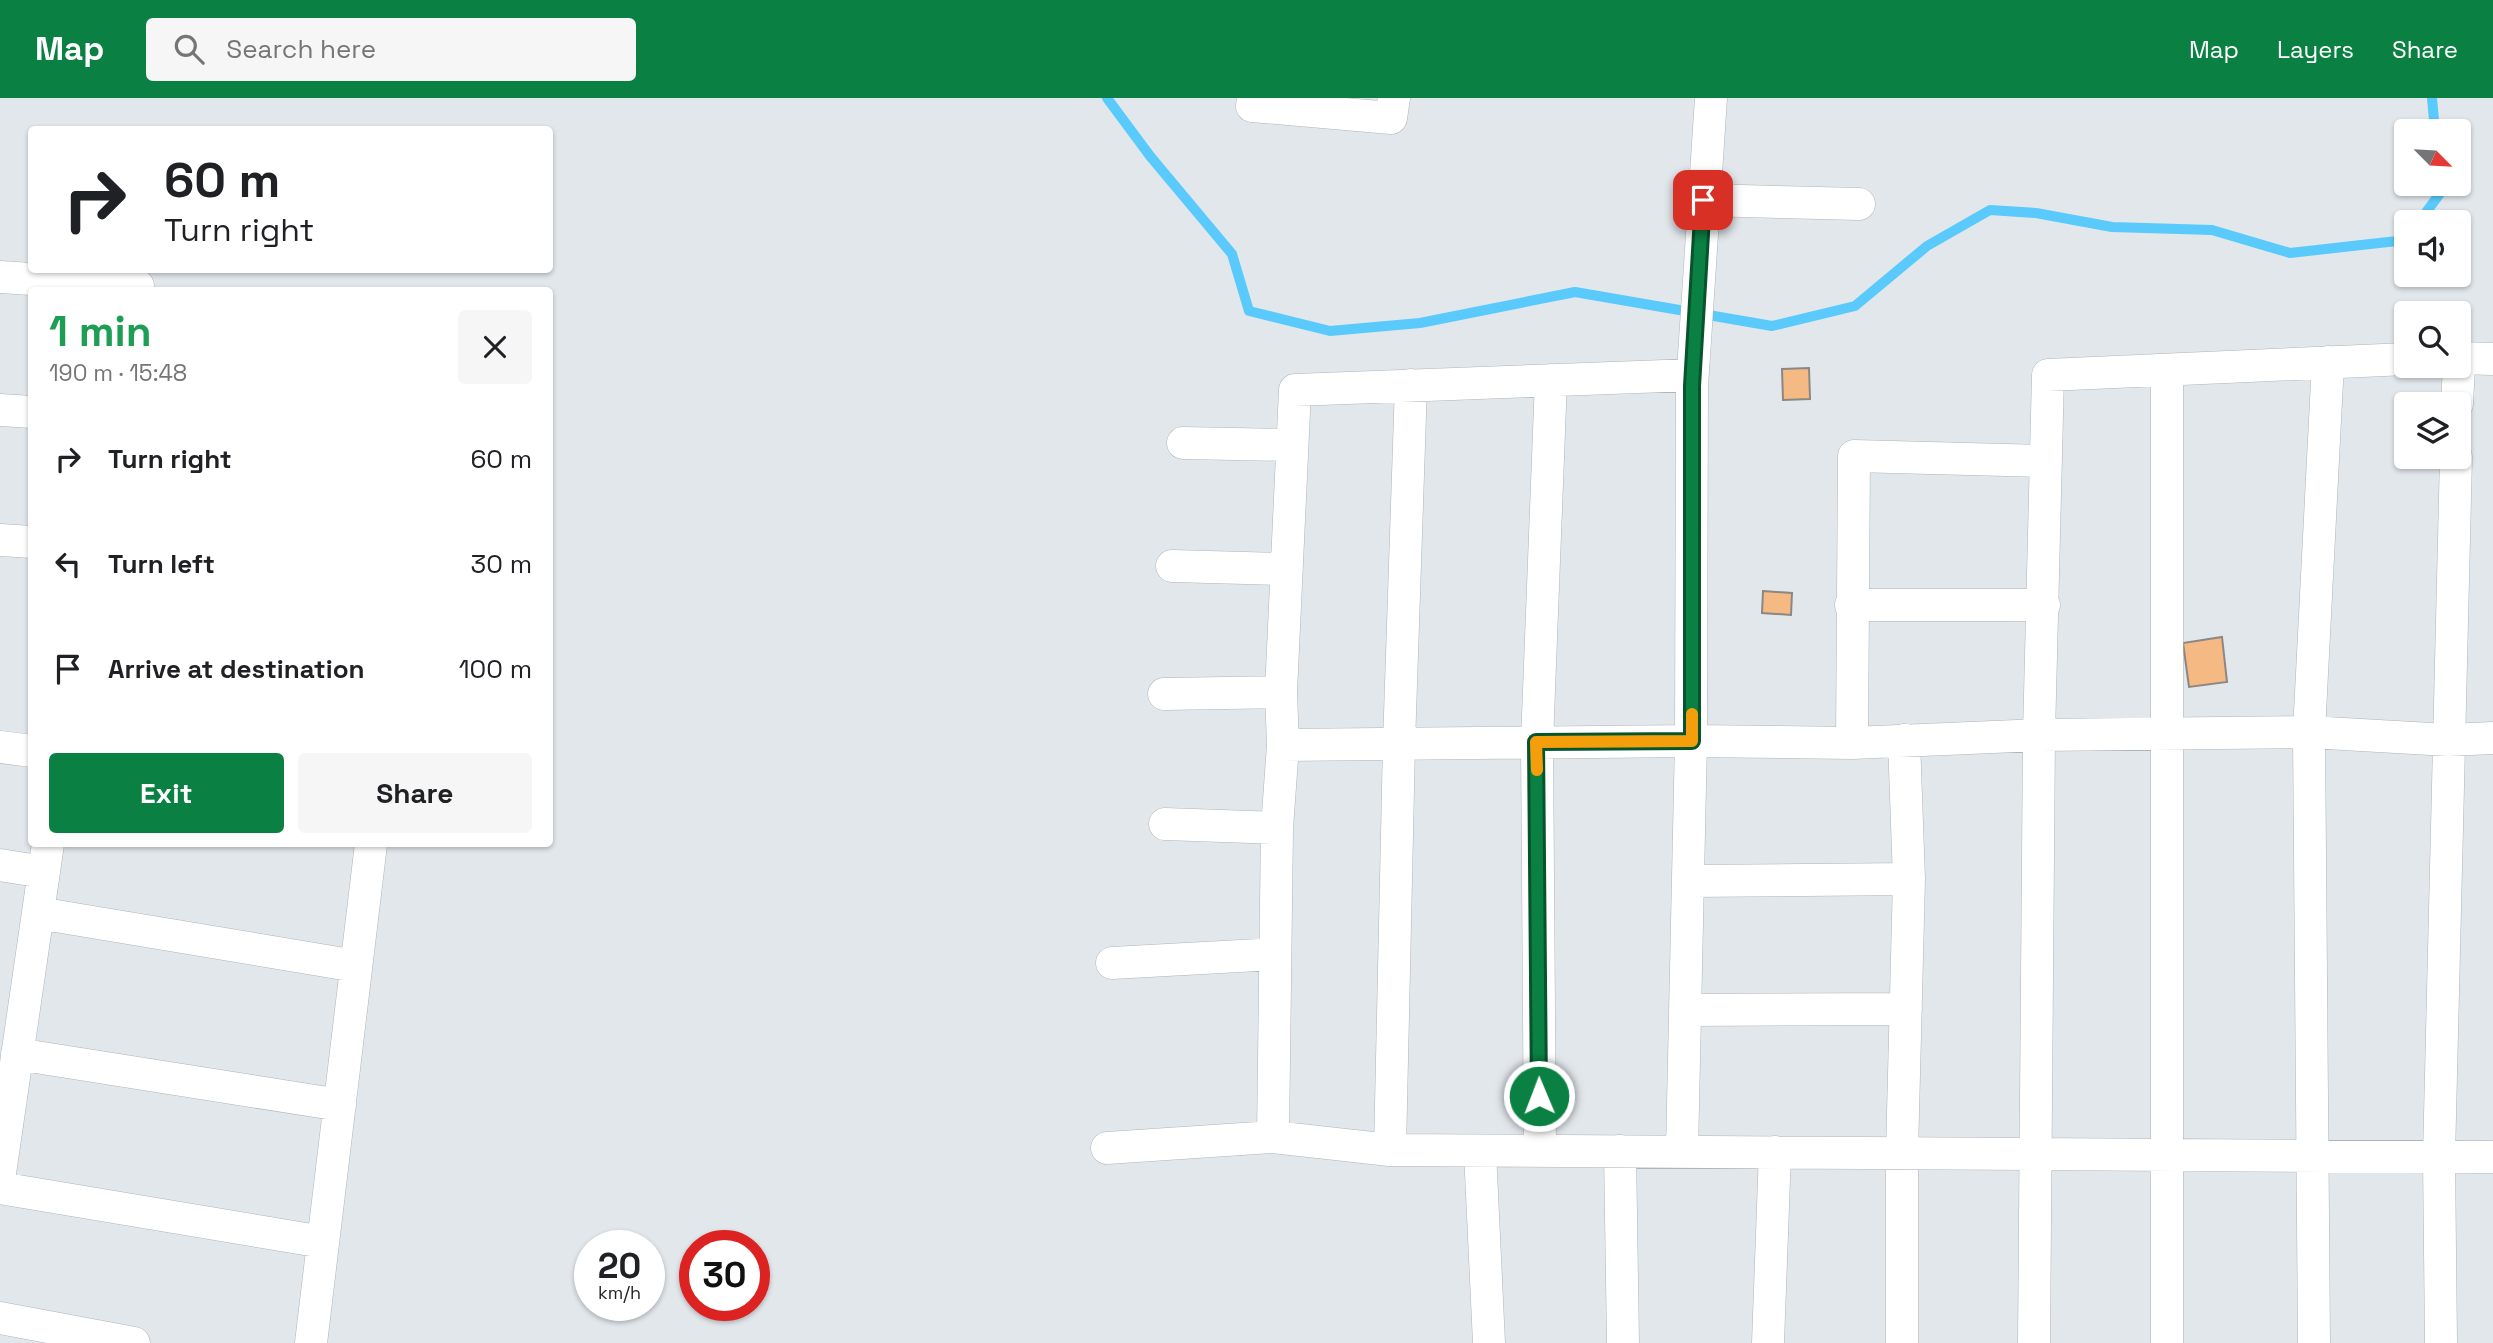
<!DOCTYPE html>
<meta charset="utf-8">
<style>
:root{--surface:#fff;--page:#f6f6f6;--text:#202124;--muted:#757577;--accent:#0b8043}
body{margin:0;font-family:"Space Grotesk",sans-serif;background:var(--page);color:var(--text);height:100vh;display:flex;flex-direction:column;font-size:26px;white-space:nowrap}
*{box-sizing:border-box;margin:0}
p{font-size:23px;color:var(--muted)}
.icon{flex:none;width:38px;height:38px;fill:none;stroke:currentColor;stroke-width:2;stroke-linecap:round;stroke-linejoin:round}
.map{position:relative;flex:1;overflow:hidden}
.details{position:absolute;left:28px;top:189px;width:525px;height:560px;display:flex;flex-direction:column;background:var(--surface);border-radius:7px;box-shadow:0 2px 5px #0004}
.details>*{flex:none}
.banner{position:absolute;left:28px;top:28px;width:525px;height:147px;border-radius:7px;box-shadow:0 2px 5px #0004;background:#fff;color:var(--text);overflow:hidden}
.needle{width:46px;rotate:114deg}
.fabs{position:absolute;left:2394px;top:21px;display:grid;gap:14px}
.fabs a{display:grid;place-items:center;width:77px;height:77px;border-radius:7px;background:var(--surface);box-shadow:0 2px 5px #0004;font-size:35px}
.speed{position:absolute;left:574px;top:1132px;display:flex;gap:14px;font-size:35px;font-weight:700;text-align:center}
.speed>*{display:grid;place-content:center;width:91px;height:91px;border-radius:50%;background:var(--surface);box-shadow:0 2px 5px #0004;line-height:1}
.speed small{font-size:18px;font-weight:400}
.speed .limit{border:10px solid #d22;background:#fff;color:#111}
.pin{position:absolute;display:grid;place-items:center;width:60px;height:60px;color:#fff;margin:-30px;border-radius:14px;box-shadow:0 4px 10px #0006}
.me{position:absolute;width:77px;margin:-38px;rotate:359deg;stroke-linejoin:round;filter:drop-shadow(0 0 5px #0008)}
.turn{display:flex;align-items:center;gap:24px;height:147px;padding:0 21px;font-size:32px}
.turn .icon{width:91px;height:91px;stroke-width:2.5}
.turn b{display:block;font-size:49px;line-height:60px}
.round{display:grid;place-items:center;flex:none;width:74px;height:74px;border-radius:7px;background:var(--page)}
.overview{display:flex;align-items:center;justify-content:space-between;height:119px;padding:0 21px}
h1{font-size:42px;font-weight:700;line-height:52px;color:#1e9e55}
.action{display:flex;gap:14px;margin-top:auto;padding:14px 21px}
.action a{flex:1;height:80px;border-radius:7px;background:var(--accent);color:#fff;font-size:28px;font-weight:700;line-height:80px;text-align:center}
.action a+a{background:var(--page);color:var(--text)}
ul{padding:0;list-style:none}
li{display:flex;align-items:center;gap:21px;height:105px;padding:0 21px}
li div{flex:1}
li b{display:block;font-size:26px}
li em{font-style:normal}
header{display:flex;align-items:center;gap:42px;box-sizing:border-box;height:98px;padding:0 35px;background:var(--accent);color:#fff}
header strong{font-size:33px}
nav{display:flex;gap:38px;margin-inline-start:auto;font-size:24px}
.search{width:490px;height:63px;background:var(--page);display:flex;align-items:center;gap:18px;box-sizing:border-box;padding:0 24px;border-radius:7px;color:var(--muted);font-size:26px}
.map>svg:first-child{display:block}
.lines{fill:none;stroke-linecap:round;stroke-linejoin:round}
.stream{stroke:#59cafb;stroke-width:10}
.building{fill:#f5b983;stroke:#8c8783;stroke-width:2}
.minor-casing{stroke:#afb4b8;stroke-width:33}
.minor{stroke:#fff;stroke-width:32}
.route-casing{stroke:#07532c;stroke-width:18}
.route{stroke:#0b8043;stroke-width:12}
.slow{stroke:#f59e0b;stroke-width:12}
</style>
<header>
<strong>Map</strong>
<div class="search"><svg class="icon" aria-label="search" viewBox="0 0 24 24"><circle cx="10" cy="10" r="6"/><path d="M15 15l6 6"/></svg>Search here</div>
<nav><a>Map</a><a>Layers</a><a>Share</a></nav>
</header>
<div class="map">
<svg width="2493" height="1245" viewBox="0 0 2493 1245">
<rect width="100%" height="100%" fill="#e2e7ec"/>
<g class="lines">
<!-- stream -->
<path class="stream" d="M1107 0 1150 58 1232 156 1249 213 1330 233 1420 225 1575 194 1772 228 1855 208 1927 148 1990 112 2036 115 2112 129 2212 132 2290 155 2406 142
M2432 0 2435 33
M2419 124 2441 94 2440 86"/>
</g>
<!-- building -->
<path class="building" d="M1809 270 1810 301 1783 302 1782 271Z
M1763 493 1792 495 1791 517 1762 515Z
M2222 539 2227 584 2189 589 2183 545Z"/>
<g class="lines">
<!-- minor casing -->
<g class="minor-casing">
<path id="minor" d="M1253 0 1252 8 1391 20 1394 0
M1703 102 1859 106
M0 179 138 188
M2459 260 2493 261
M2167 272V1245
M1692 288 1711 0
M2457 306 2459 268
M0 312 32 314
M1183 345 1291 347
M0 442 32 444
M1172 468 1286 471
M1851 507H2044
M1164 596 1281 594
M1852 645 1854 358 2046 363
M0 649 32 653
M1165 726 1277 730
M0 767 44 774
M1688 783 1909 781
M38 815 356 868
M1112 865 1275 856
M1685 912 1906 911
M17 956 340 1007
M1273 1039 1277 730 1283 647
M1107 1050 1273 1039 1390 1052 2493 1059
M1390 1052 1399 646 1411 287
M1480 1053 1489 1245
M1540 1053 1537 644 1551 282
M1620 1053 1623 1245
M1682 1053 1691 643 1692 277 1295 292 1281 594 1283 647 1691 643 1852 645 2039 637 2048 277 2406 261
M0 1075 48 746
M0 1090 323 1144
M0 1220 134 1245
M311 1245 371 746
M1768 1245 1775 1054
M1902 1245V1055L1909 781 1904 642
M2034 1245 2039 637 2309 634 2448 642 2493 640
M2314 1245 2309 634 2328 264
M2441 1245 2439 1059 2456 359"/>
</g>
<!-- minor -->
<use href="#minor" class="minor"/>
</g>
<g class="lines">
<!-- route casing -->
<g class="route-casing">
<path id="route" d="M1539 998 1536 644 1692 643V288L1703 102"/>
</g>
<!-- route -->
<use href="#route" class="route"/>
<!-- slow -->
<path class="slow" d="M1537 672 1536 644 1692 643V616"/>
</g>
</svg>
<div class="fabs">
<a><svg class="needle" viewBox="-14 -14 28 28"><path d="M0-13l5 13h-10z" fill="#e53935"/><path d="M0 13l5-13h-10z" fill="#757577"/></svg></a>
<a><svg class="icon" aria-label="sound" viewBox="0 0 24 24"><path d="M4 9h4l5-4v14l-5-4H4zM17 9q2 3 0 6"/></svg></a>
<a><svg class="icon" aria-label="search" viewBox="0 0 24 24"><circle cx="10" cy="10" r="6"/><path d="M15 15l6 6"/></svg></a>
<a><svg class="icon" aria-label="layers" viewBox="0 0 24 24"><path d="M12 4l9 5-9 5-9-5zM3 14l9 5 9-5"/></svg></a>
</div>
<div class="speed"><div>20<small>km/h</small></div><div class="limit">30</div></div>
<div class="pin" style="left:1703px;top:102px;background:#d93025"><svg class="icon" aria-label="arrive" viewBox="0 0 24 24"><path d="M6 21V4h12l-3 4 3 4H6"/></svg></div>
<svg class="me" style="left:1539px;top:998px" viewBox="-20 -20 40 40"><circle r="17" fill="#0b8043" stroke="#fff" stroke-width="3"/><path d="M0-11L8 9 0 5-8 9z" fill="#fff"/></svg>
<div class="banner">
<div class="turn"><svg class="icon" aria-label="right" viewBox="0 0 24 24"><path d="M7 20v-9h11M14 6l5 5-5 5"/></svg><div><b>60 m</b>Turn right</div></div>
</div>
<section class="details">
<div class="overview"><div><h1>1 min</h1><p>190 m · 15:48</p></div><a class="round"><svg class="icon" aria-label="close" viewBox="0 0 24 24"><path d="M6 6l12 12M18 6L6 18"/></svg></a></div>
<ul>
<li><svg class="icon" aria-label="right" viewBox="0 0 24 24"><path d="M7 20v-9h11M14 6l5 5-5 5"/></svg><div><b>Turn right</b></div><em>60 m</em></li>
<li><svg class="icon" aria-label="left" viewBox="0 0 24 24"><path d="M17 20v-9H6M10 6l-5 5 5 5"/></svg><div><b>Turn left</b></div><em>30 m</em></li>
<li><svg class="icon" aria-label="arrive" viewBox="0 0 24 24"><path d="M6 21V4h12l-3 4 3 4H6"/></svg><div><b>Arrive at destination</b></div><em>100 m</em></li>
</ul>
<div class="action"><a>Exit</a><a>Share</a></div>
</section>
</div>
